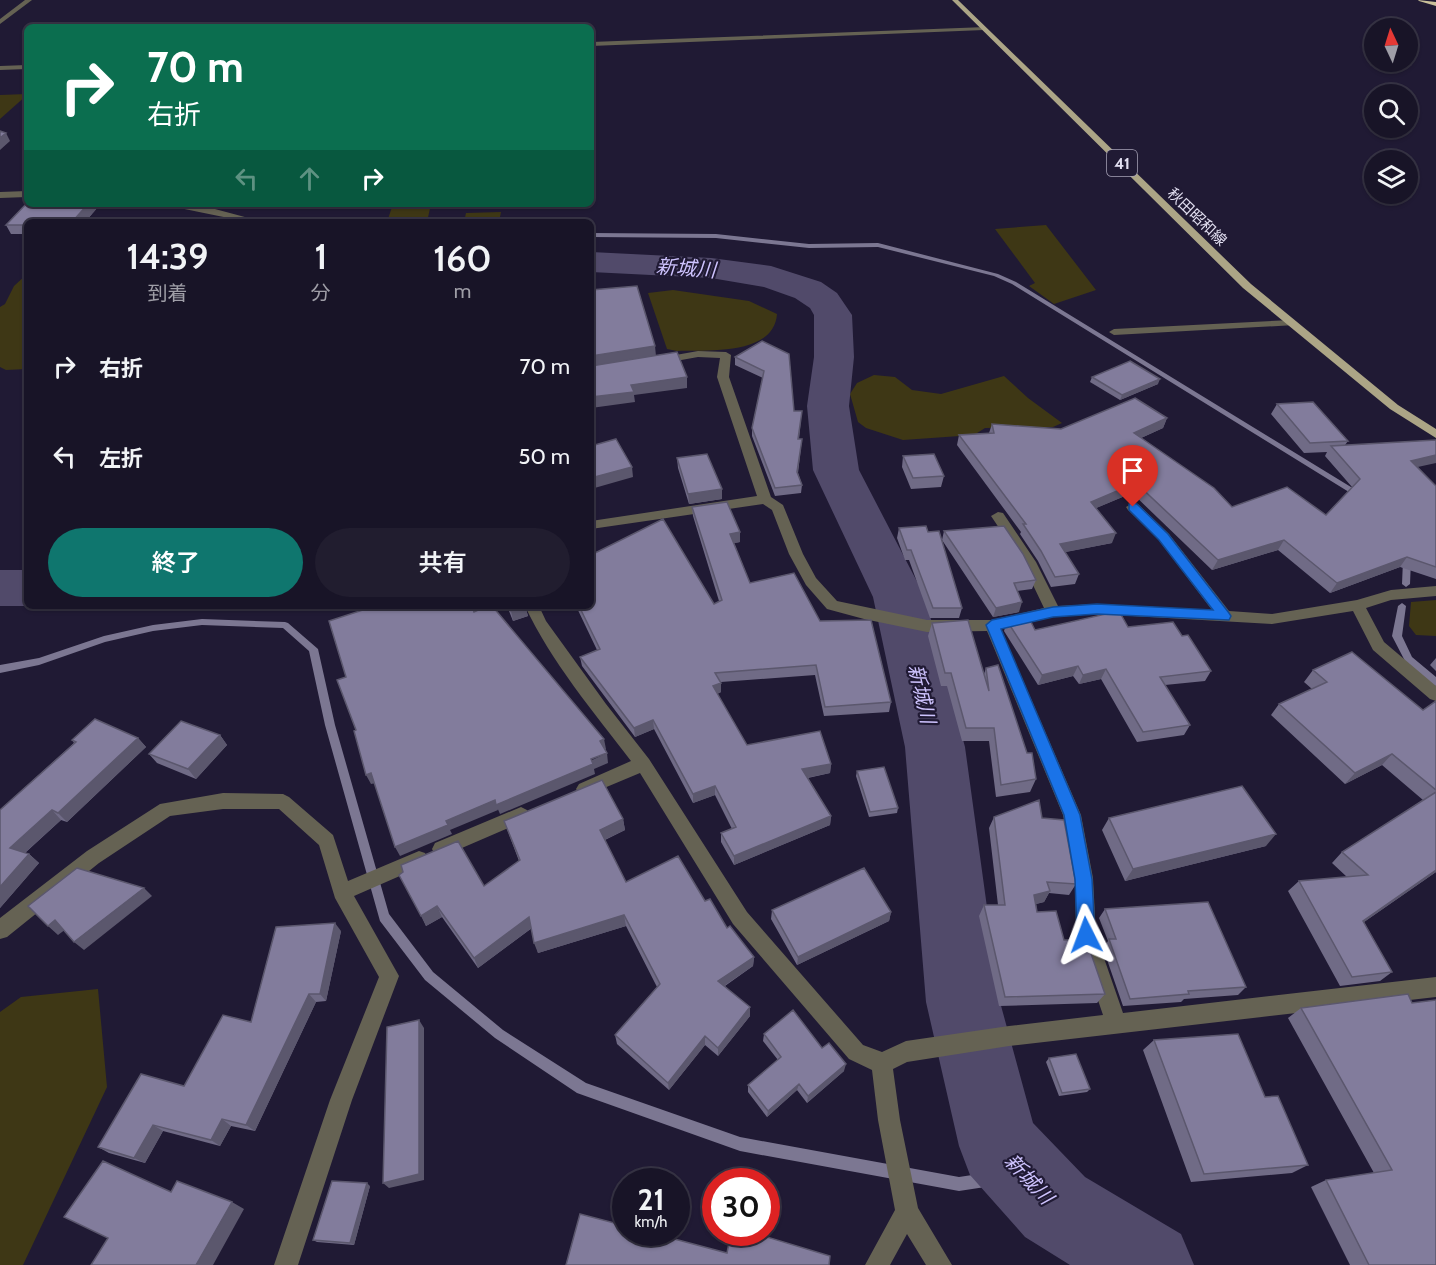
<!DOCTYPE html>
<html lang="ja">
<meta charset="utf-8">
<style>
:root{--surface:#181427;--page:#211d2f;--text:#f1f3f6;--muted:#9f9ea7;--line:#363344;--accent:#0f766e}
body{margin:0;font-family:Cabin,"Noto Sans JP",sans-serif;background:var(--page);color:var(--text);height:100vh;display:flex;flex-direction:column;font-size:22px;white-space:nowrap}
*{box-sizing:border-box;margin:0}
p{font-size:20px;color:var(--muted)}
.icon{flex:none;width:33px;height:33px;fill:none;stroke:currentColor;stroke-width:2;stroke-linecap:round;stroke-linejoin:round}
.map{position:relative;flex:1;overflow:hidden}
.drawer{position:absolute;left:24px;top:219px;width:570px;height:390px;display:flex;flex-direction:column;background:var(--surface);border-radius:9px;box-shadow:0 2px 4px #0004,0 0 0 2px var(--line)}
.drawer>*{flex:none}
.top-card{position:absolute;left:24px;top:24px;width:570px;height:183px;border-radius:9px;box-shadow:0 2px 4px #0004,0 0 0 2px var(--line);background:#0b6e4f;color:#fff;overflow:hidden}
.needle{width:39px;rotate:356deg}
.controls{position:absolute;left:1364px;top:18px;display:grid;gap:12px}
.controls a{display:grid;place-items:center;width:54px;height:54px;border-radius:50%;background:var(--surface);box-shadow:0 2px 4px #0004,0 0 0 2px var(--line);font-size:30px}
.speed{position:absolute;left:612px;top:1168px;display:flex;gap:12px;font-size:30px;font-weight:700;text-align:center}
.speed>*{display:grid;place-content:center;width:78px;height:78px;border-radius:50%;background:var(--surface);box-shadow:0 2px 4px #0004,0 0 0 2px var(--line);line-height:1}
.speed small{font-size:15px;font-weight:400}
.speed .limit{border:9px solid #d22;background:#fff;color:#111}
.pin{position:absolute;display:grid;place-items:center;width:51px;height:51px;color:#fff;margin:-62px -26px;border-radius:50% 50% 50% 0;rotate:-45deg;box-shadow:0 0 6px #0007}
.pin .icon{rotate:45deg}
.me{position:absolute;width:66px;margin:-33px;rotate:357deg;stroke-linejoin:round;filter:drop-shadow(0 0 4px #0008)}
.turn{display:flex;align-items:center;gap:21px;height:126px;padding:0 24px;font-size:27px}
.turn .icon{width:78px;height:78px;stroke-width:2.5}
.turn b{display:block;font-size:42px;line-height:51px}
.lanes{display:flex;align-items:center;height:57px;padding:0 24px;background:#0003;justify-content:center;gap:30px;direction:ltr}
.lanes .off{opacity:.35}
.eta{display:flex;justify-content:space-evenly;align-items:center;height:102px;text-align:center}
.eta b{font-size:36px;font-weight:600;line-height:42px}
.primary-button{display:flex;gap:12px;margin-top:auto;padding:12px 24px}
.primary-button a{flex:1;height:69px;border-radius:36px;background:var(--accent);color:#fff;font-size:24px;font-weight:600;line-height:69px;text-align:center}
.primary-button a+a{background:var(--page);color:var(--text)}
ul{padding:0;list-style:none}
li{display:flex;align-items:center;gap:18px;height:90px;padding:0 24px}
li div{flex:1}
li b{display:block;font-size:22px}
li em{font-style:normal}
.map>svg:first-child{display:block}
.green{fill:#3e3715}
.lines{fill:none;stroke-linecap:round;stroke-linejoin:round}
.stream{fill:#7c7792;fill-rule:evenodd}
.river{fill:#514a6a;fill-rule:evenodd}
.minor{fill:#656253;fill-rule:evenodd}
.major{fill:#aca586;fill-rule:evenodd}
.highway{fill:#c9c09a;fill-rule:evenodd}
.wall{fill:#706b86}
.shaded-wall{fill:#5b576d}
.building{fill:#827c9c;stroke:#5b576d;stroke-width:1.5}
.route{fill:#1a73e8;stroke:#114b97;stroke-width:1.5}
.labels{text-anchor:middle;stroke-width:4.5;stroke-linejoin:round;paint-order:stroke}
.far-street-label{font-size:15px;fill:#e2dff1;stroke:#201a34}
.shield{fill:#201a34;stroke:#a8a4b8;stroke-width:1.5}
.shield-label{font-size:16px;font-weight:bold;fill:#e2dff1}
.water-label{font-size:20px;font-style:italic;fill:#cec3fe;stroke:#201a34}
</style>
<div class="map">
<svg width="1436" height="1265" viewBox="0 0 1436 1265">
<rect width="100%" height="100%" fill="#201a34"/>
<!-- green -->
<path class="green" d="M27 94V95L0 119V95Z
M393 204H431L427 222H387Z
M501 212 499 222H464L466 213Z
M1046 225 1096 290 1054 304 1029 286 1035 283 995 229Z
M27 274V369L6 370 0 367V307L5 304 14 286Z
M673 290 749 301 777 314C774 356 707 350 677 351L667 349 648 293Z
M874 375 895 377 912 390 941 394 1004 376 1028 398 1062 423 1053 427 985 428 974 435 903 440 866 428 858 422 850 394 857 383Z
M1436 600V636L1416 635 1409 626 1411 602Z
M98 989 107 1087 23 1265H0V1012L21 997Z"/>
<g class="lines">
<!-- stream -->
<path class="stream" d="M591 233 716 234 809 244 878 243 998 274 1016 282 1364 495 1363 497H1357L1012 284 994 276 878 247 809 248 716 238 591 237Z
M1407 557 1411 560 1410 584 1406 587 1402 584 1403 560Z
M1402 603 1406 606 1402 636 1412 657 1436 677V686L1433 685 1405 661 1392 636 1398 606Z
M202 619 285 622 288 623 318 649 335 725 389 914 433 972 503 1030 586 1083 740 1137 959 1177 1025 1167 1030 1169 1032 1174 1030 1179 1025 1181 959 1191 740 1151 577 1093 495 1038 425 980 380 921 325 725 309 651 283 628 202 625 153 631 105 642 39 665 0 673V665L39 658 104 636 153 625Z"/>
<!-- river -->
<path class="river" d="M591 252 711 258 771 266 821 282 837 293 852 315 854 357 849 406 859 470 925 597 965 747 1000 1002 1033 1123 1085 1177 1181 1234 1194 1265H1070L1025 1237 970 1175 959 1146 926 1002 905 747 873 597 813 470 807 406 814 357V315L810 308 795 298 764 287 711 278 591 272Z
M0 570H27L28 606H0Z"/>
<!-- minor -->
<path class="minor" d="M25 0H32L0 24V19Z
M986 27 984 30 591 46V42Z
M27 65V69L0 70V66Z
M27 191V197L0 198V192Z
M160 204 200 205 264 222H248Z
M1291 320 1295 321V325L1114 335 1109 332 1114 329Z
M698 351 726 352 731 355 729 377 771 497 783 505 803 554 816 578 837 601 927 620H992L1044 608 1022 562 991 516 998 512 1003 513 1036 562 1058 606 1097 604 1212 610 1159 540 1128 510 1126 507 1133 503 1138 504 1169 534 1229 611 1272 614 1357 600 1391 590 1436 586V596L1391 600 1366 608 1384 642 1436 686V701L1430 699 1373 650 1353 611 1272 624 1097 614 1053 617 1001 629 1081 815 1093 878 1096 935 1123 1013 1436 977V997L1009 1046 907 1062 893 1069 900 1120 918 1208 952 1265H926L907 1234 890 1265H865L895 1210 878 1120 872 1070 849 1059 733 924 640 773 585 796 579 794 576 789 579 784 631 761C595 714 550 660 525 606H539L546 621 606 704 649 759 747 912 863 1045 882 1052 906 1041 1009 1026 1103 1015 1076 935 1075 878 1063 815 987 631 927 632 864 619 827 609 806 585 789 554 772 510 763 504 591 529V521L757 496 717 377 720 358 698 357 659 364 653 361 659 358Z
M223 793 283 794 289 797 333 835 348 881 419 851 425 853 428 859 425 865 354 896 399 976 352 1100 298 1265H274L330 1100 379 977 335 898 319 845 279 809H223L170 816 99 863 7 937 0 939V918L87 851 160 804Z
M521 807 527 810 530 815 527 820 441 857 435 855 432 849 435 843Z"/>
<!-- major -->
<path class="major" d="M952 0H958L1251 284 1398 405 1436 429V438L1390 409 1243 288Z"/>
<!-- highway -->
<path class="highway" d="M1418 0 1436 2V6L1419 1Z"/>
</g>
<!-- wall -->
<path class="wall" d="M98 207 85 222H27V234H11L6 225Z
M762 341 794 411 801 419 799 439H802L798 473 802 485 801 493 775 496 752 436V428L763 378 735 365V357Z
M1092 377 1158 384 1120 400 1090 382Z
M1277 404 1348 441 1345 445 1418 467 1436 486V579L1400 567 1330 593 1278 550 1212 570 1132 493 1096 508 1112 543 1065 552 1079 574 1075 584 1051 587 1038 561 1020 534 1021 532 957 445 959 435 989 433 992 424 1061 429 1167 418 1163 428 1141 438 1232 507 1326 515 1352 487 1325 456 1327 452 1304 453 1271 414Z
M903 456 944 476 941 487 911 489 902 467Z
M677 458 722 499 689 504 678 468Z
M692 507 740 542 734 543 750 583 820 621 891 702 889 712 824 716 815 675 721 682V692L717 694 747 745 831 764 830 773 808 778 831 816 830 825 734 865 721 842V833L732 829 715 795 693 803 654 729 635 737 582 666 580 657 597 650 576 606 714 604 719 601 693 516Z
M899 528 928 532 962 608 959 618H930L909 560H905L897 538Z
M944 531 1036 580 1032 589 1017 591 1019 612 993 617 942 540Z
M507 606H525L528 616 513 621Z
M1007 621 1035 630 1128 627 1182 636 1211 671 1205 681 1165 685 1190 725 1184 735 1137 742 1101 679 1079 684 1073 676 1038 685 1004 631Z
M932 623 984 674 986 668 1027 753 1036 779 1030 792 996 797 989 741H962L947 686H941L928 636Z
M1436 658V671L1430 665Z
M1313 670 1423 710 1436 701V872L1364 922 1392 972 1380 981 1340 986 1288 891 1299 881 1347 877 1332 863 1342 852 1423 800 1382 765 1345 784 1271 715 1279 704 1312 689 1304 682Z
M220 735 227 745 196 779 157 763 149 754Z
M138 738 146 747 67 822 61 820 25 853 29 854 39 863 0 908V810L74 743 72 740Z
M857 771 898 808 897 813 869 817 856 776Z
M994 817 1042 818 1076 884 1069 895 1049 893 1044 902 1036 904 1037 912 1064 940 1105 994 1097 1003 999 1006 979 916 984 905H998L989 828Z
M1109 818 1266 846 1125 881 1102 830Z
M623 819 625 830 605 840 626 882 705 901 727 928 754 957 753 966 725 986 750 1016 718 1056 705 1045 669 1090 617 1044 615 1035 657 987 626 926 538 953 532 928 478 968 442 917 426 926 403 872 484 886 519 861 504 821Z
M1105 909 1246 987 1238 995 1184 999 1181 1002 1123 1006 1103 948 1108 941 1099 918Z
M772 910 891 912 889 921 797 965 771 919Z
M341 931 326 1001 316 1002 255 1131 231 1126 220 1146 163 1131 145 1163 109 1153 98 1147 184 1086 251 1022Z
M1412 1003 1436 1265H1350L1311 1187 1326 1180 1374 1173 1288 1018 1301 1008Z
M764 1034 822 1048 844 1071 807 1103 797 1090 767 1117 748 1092V1085L778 1060 763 1041Z
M1154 1040 1265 1097 1308 1165 1292 1173 1191 1182 1143 1050Z
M1049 1058 1090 1089 1087 1092 1059 1096 1046 1062Z
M370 1186 354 1245 317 1242 313 1240Z"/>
<!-- shaded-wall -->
<path class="shaded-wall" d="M6 133 10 141 0 150V138Z
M88 204H96L98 207 85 222H72Z
M655 346 656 356 591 367V356Z
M687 377V388L634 395 635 402 591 408V397L631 385Z
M1160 379 1158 384 1120 400 1122 395Z
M1167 418 1163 428 1130 443 1134 433Z
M1436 455V463L1404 470 1411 461Z
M632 467 633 477 591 489V478Z
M1136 483 1132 493 1087 512 1091 502Z
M722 489V499L689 504 688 494Z
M740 532V542L730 544V534Z
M1116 533 1112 543 1056 554 1060 544Z
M1284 540 1278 550 1212 570 1218 560Z
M1407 557 1400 567 1330 593 1337 583Z
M1022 602 1019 612 993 617 996 608Z
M525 606 528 616 513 621 511 611Z
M543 606H558L544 611Z
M1078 666 1073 676 1038 685 1042 675Z
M1106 669 1101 679 1079 684 1083 675Z
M721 683V692L713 696V686Z
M653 720 654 729 635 737 634 728Z
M220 735 227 745 196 779 188 769Z
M138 738 146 747 67 822 58 813Z
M604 739 606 749 602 751 600 741Z
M607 753 608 763 594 769 595 774 500 814 496 805Z
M1392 754 1382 765 1345 784 1355 773Z
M831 764 830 773 801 779 802 769Z
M371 773 376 783 371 784 366 775Z
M715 786V795L693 803V794Z
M495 800 498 810 450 830 452 834 400 856 395 847 446 821Z
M52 810 61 820 20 857 10 848Z
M831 816 830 825 734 865V856Z
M623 819 625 830 602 841 600 830Z
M1276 834 1266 846 1125 881 1133 869Z
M29 854 39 863 0 908V887Z
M1436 870V872L1351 931 1363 921Z
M144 888 152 896 84 950 74 942Z
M1050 891 1044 902 1028 906 1034 895Z
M437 906 442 917 426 926 421 916Z
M891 912 889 921 797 965 798 957Z
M624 915 626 926 538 953 534 943Z
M529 917 533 927 478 968 474 958Z
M55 920 66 929 58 935 48 926Z
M335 923 341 931 326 1001 320 994Z
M754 957 753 966 718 990V981Z
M309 994 316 1002 255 1131 246 1125Z
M750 1007V1016L718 1056V1048Z
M419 1020 424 1028V1180L389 1188 383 1183Z
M705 1036V1045L669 1090 668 1083Z
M846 1064 844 1071 807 1103 808 1096Z
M799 1084 797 1090 767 1117 768 1111Z
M222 1119 231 1126 220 1146 211 1140Z
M153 1125 163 1131 145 1163 134 1158Z
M367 1183 370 1186 354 1245 350 1243Z
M232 1202 244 1209 213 1265H196Z"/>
<!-- building -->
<path class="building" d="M0 131 6 133 0 138Z
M27 203V204H88L72 222H27V225H6Z
M637 286 655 346 591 356V290Z
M762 341 789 354 794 411H802L798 439H802L797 472 802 485 775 488 752 428 764 371 735 357Z
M677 352 687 377 631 385 634 392 591 397V366Z
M1130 361 1160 379 1122 395 1092 377Z
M1135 398 1167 418 1134 433 1214 488 1232 507 1287 487 1326 515 1360 479 1331 446 1436 440V455L1411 461 1436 486V567L1407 557 1337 583 1284 540 1218 560 1136 483 1091 502 1116 533 1060 544 1079 574 1055 577 1041 551 1023 524H1026L959 435 994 433 992 424 1061 429Z
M1313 402 1348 441 1310 443 1277 404Z
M616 439 632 467 591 478V446Z
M707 454 722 489 688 494 677 458Z
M934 454 944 476 913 478 903 456Z
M727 502 740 532 730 534 750 583 794 573 820 621 871 620 891 702 825 707 816 665 715 673 721 683 713 686 747 745 820 731 831 764 802 769 831 816 734 856 721 833 736 827 715 786 693 794 653 720 634 728 580 657 600 649 579 606H591V555L663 519 714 604 722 600 692 507Z
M926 526 928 532 939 531 962 608H933L911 550H907L899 528Z
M1004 526 1023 554 1036 580 1014 583 1022 602 996 608 944 531Z
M372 606H472L474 612 485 607H493L604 739 600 741 607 753 591 759 593 764 496 805 495 800 446 821 448 825 395 847 371 773 366 775 354 731 356 730 337 680 346 677 329 621 372 607Z
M508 606H525L511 611Z
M1119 611 1128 627 1173 622 1182 636 1188 635 1211 671 1160 677 1190 725 1143 732 1106 669 1083 675 1078 666 1042 675 1007 621 1028 616 1035 630Z
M968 620 989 691 986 668 998 665 1027 753H1032L1036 779 1001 785 994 728H966L951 673H945L932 623Z
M1352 652 1423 710 1436 701V790L1392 754 1355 773 1279 704 1327 682 1313 670Z
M95 719 138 738 58 813 52 810 10 848 29 854 0 887V810L76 742 72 740Z
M181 721 220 735 188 769 149 754Z
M884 767 898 808 870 812 857 771Z
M602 780 623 819 600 830 626 882 678 856 705 901 710 899 727 928 730 926 754 957 718 981 750 1007 718 1048 705 1036 668 1083 615 1035 660 984 624 915 534 943 529 917 474 958 437 906 421 916 399 875 403 872 401 865 458 841 484 886 520 860 504 821Z
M1242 786 1276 834 1133 869 1109 818Z
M1436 792V870L1363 921 1392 972 1352 977 1299 881 1368 875 1342 852Z
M1039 800 1042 818 1064 820 1076 884 1047 882 1050 891 1034 895 1037 912 1056 911 1064 940 1086 939 1105 994 1005 997 984 905H1005L994 817Z
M77 868 144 888 74 942 55 920 48 926 28 906Z
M864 868 891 912 798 957 772 910Z
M1208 902 1246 987 1188 991 1189 994 1130 999 1109 939H1116L1105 909Z
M335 923 320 994H309L246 1125 222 1119 211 1140 153 1125 134 1158 98 1147 141 1074 184 1086 223 1015 251 1022 276 927Z
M1408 994 1412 1003 1436 1000V1265H1369L1326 1180 1392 1170 1301 1008Z
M793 1010 822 1048 829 1043 846 1064 808 1096 799 1084 768 1111 748 1085 781 1057 764 1034Z
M419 1020V1174L383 1183 387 1027Z
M1238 1034 1265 1097 1278 1096 1308 1165 1204 1174 1154 1040Z
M1076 1054 1090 1089 1062 1093 1049 1058Z
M103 1161 171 1192 177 1181 232 1202 196 1265H91L108 1238 64 1217Z
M332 1181 367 1183 350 1243 313 1240Z
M580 1214 626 1226V1233H652L727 1253 731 1233H754L830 1256 829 1265H566Z"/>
<!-- route -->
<path class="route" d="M1133 503 1137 504 1168 534 1229 613 1231 616 1229 620 1097 614 1053 617 1001 629 1080 815 1092 879 1095 935 1093 941 1086 944 1080 941 1077 935 1075 879 1064 815 986 625 992 620 1053 607 1097 604 1213 610 1159 540 1129 510V504Z"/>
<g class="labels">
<!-- far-street labels -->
<g class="far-street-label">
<text transform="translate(1197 217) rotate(44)" y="5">秋田昭和線</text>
</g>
<!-- shield labels -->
<rect class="shield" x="1107" y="150" width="30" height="26" rx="4.5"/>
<g class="shield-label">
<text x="1122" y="169">41</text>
</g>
<!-- water labels -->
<g class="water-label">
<text transform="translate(686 268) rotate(4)" y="7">新城川</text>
<text transform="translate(922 694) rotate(77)" y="7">新城川</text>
<text transform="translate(1029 1179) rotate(47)" y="7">新城川</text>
</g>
</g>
</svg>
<div class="controls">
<a><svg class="needle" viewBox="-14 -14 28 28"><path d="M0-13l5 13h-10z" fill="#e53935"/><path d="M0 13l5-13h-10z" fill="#9f9ea7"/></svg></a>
<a><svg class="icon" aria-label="search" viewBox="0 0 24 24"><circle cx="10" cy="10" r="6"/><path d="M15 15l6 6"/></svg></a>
<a><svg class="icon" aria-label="layers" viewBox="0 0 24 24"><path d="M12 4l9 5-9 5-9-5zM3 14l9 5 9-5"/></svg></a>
</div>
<div class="speed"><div>21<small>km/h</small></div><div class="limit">30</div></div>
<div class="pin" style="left:1133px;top:507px;background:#d93025"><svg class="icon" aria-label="arrive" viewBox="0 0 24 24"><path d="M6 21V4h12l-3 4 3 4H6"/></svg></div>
<svg class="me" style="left:1086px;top:935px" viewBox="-20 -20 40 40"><path d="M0-17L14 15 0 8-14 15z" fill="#1a73e8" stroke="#fff" stroke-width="4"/></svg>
<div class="top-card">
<div class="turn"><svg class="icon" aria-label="right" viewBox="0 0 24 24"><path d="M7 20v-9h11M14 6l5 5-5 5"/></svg><div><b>70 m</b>右折</div></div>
<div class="lanes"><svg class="icon off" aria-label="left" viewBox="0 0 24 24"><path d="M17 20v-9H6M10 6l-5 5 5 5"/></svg><svg class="icon off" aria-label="ahead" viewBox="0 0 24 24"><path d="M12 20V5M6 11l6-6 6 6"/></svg><svg class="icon" aria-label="right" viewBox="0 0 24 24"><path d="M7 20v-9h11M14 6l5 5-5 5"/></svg></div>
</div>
<section class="drawer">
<div class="eta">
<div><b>14:39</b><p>到着</p></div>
<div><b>1</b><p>分</p></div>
<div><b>160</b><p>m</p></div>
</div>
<ul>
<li><svg class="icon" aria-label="right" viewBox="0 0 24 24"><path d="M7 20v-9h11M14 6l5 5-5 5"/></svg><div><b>右折</b></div><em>70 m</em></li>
<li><svg class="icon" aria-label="left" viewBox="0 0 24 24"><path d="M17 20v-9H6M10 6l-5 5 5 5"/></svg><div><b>左折</b></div><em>50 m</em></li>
</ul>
<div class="primary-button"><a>終了</a><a>共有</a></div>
</section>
</div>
